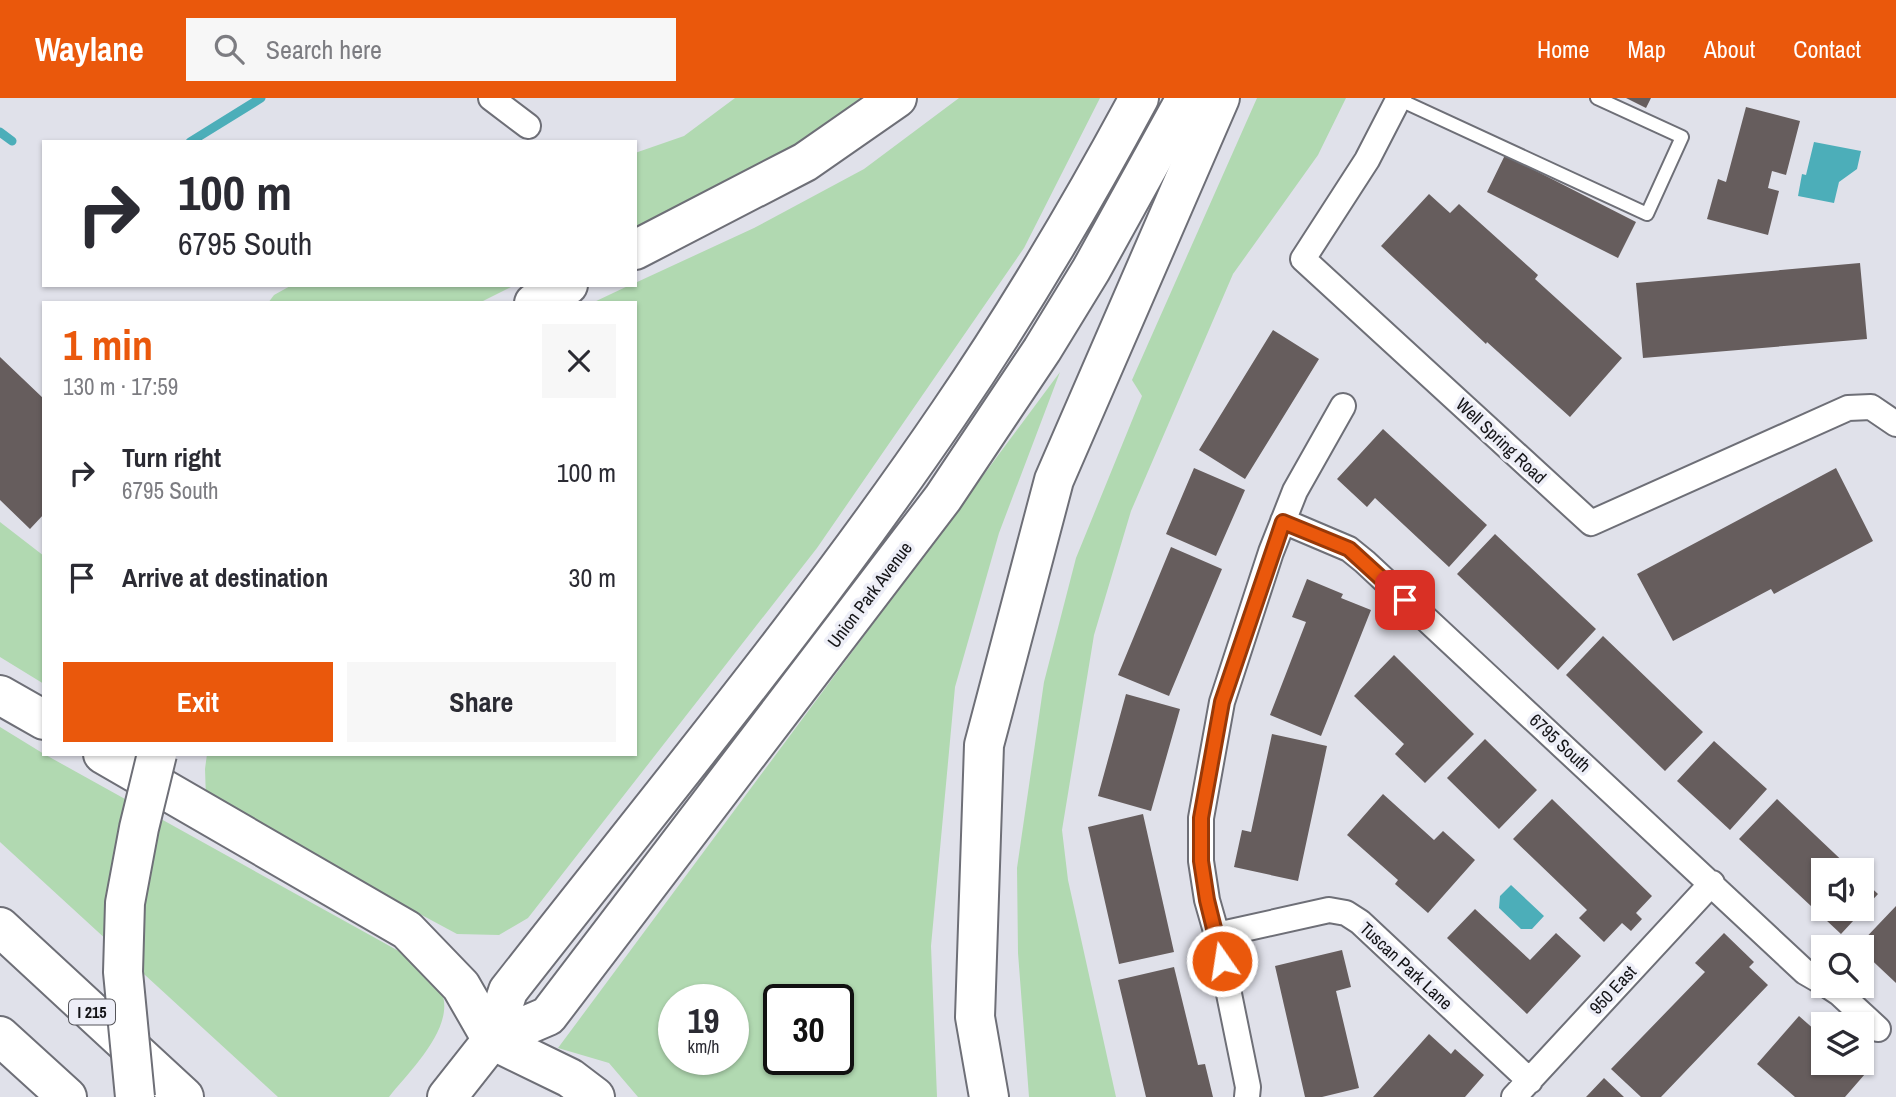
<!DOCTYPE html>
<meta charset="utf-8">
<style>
:root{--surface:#fff;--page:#f7f7f7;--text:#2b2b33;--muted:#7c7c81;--accent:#ea580c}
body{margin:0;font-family:"Archivo Narrow",sans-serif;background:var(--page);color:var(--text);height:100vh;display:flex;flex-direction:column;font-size:26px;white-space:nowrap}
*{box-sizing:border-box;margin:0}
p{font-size:23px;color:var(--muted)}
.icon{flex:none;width:38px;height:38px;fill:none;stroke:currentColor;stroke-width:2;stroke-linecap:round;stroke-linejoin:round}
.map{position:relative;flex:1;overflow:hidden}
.sheet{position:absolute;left:42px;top:203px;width:595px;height:455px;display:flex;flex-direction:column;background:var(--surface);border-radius:0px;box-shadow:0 2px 5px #0004}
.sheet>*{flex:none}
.guide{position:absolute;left:42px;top:42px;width:595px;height:147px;border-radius:0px;box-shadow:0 2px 5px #0004;background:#fff;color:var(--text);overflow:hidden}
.tools{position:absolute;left:1811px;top:760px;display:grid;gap:14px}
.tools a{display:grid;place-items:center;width:63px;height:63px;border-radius:0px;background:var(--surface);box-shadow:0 2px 5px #0004;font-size:35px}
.speed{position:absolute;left:658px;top:886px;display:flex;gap:14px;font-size:35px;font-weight:700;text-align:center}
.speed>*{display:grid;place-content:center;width:91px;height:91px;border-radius:50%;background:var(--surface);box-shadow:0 2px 5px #0004;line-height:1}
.speed small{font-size:18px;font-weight:400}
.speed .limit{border:4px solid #111;border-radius:10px;background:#fff;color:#111}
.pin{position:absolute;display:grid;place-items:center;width:60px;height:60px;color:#fff;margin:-30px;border-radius:14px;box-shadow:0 4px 10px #0006}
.me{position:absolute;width:77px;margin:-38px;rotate:347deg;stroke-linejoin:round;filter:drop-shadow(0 0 5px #0008)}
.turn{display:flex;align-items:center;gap:24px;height:147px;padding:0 21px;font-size:32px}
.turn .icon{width:91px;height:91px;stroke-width:2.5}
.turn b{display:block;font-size:49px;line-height:60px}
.round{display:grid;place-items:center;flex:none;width:74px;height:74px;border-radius:0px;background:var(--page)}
.overview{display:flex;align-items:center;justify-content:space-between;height:119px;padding:0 21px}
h1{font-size:42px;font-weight:800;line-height:52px;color:var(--accent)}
.action{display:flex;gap:14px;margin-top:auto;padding:14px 21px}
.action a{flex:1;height:80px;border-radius:0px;background:var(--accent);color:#fff;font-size:28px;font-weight:800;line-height:80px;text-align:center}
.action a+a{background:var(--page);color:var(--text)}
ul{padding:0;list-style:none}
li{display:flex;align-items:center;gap:21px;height:105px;padding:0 21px}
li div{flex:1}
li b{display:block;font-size:26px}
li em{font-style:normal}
header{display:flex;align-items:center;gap:42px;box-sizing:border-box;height:98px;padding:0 35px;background:var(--accent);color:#fff}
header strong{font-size:33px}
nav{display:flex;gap:38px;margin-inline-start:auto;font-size:24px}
.search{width:490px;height:63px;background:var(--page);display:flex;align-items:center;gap:18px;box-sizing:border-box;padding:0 24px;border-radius:0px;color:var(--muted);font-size:26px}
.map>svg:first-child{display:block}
.green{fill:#b1d9b1;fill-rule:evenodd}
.water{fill:#4caeb9}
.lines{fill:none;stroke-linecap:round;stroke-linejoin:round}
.stream{stroke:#4caeb9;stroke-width:9}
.building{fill:#665d5d}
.lane-casing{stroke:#6e6f77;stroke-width:16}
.street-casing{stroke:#6e6f77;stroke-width:28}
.primary-casing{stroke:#6e6f77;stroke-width:42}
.highway-casing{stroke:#6e6f77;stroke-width:42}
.lane{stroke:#fff;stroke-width:12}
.street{stroke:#fff;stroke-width:24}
.primary{stroke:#fff;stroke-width:38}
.highway{stroke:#fff;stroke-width:38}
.highway-bridge-casing{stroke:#6e6f77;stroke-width:42;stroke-linecap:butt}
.highway-bridge{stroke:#fff;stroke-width:38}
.route-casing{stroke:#983908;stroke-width:18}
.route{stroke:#ea580c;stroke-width:12}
.labels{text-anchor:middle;stroke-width:7;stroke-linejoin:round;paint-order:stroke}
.shield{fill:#edeef7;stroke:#55555a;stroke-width:2}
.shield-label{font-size:16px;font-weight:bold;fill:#141417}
.street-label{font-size:18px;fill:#141417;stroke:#edeef7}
</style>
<header>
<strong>Waylane</strong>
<div class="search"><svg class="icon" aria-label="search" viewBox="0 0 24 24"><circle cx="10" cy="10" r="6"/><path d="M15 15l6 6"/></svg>Search here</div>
<nav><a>Home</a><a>Map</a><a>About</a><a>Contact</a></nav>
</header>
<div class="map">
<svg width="1896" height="999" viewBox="0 0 1896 999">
<rect width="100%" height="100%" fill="#e0e1ea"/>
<!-- green -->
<path class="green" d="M735 0H868L763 67 635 129V55L684 38Z
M959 0H1100L1024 150 817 450 528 820 499 837 457 836 206 701 205 671 207 656H635V205H592L630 187H635V185L754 130 864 71Z
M1257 0H1346L1318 57 1233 176 1131 413 1094 537 1062 732 1068 782 1116 999H1029L1018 855 1017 770 1044 584 1076 460 1142 298 1132 282Z
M292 187H515L479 205H268L274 197Z
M1060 274 999 435 955 589 931 848 937 999H638L609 965 558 950ZM674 901H733V961H674ZM779 901H838V961H779Z
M0 424 44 458V586L0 559Z
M0 629 44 656 404 856C414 865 434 880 440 890 459 927 410 972 389 999H278L0 744Z"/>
<!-- water -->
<path class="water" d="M1814 44 1861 53 1857 71 1839 84 1834 105 1798 98 1802 76 1806 77Z
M1511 787 1544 818 1532 831H1521L1499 810 1500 798Z"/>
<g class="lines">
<!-- stream -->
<path class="stream" d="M0 34 12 43
M190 44 261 0"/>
</g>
<!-- building -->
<path class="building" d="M1626 0H1651L1646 10Z
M1746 9 1800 23 1786 77 1772 73 1768 90 1779 93 1768 137 1707 121 1718 81 1726 84Z
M1505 57 1636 124 1618 160 1487 94Z
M1429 96 1450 115 1459 106 1538 177 1535 181 1622 260 1570 319 1487 244 1486 246 1381 148Z
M1860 165 1867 241 1643 260 1636 185Z
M1273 232 1319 261 1245 381 1199 352Z
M0 259 44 301V416L30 431 0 402Z
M1383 331 1487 427 1449 469 1375 400 1367 409 1337 381Z
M1194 370 1245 392 1216 458 1166 436Z
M1836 370 1873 443 1774 496 1771 491 1673 543 1637 476Z
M1495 436 1596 531 1558 572 1457 476Z
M1171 449 1222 471 1169 598 1118 577Z
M1307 481 1343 496 1341 500 1371 512 1321 638 1270 617 1306 524 1292 519Z
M1603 538 1703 634 1665 673 1566 577Z
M1394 557 1474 636 1425 685 1395 656 1404 646 1354 598Z
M1126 596 1180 611 1151 713 1098 698Z
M1272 636 1327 648 1298 783 1234 769 1242 732 1251 734Z
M1485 641 1537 692 1499 731 1447 680Z
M1714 643 1767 691 1730 732 1677 683Z
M1383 696 1434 742 1443 733 1475 762 1428 815 1395 786 1398 782 1347 737Z
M1552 701 1652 798 1636 815 1642 821 1631 833 1622 825 1604 844 1579 820 1587 812 1513 741Z
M1777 701 1852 772H1824V810H1862V781L1878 796 1841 836 1739 741Z
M1143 716 1174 854 1119 866 1088 729Z
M1896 808V885L1862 853V849H1857Z
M1475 811 1530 862 1556 835 1581 858 1527 916 1447 840Z
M1724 835 1754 864 1749 869 1768 887 1661 999H1641L1611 971 1705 874 1695 865Z
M1342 852 1351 889 1336 893 1359 990 1322 999H1305L1275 868Z
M1174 869 1198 967 1205 966 1213 999H1146L1118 882Z
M1799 918 1824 940V964H1851L1865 976 1845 999H1795L1757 966Z
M1429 936 1451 956 1455 951 1484 977 1465 999H1373Z
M1604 980 1624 999H1586Z"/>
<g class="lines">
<!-- lane casing -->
<g class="lane-casing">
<path id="lane" d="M1398 1 1647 116 1682 39 1597 0"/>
</g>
<!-- street casing -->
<g class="street-casing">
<path id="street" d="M491 0 528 28
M1399 0 1367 62 1303 161 1591 425 1848 310 1871 309 1896 326
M1283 423 1349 451 1365 464 1805 874 1824 885
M1217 837 1329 812 1346 815 1360 824 1530 983
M1827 887 1839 895 1878 931
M1247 999 1248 989 1217 837 1207 802 1201 763V720L1222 604 1271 454 1295 393 1343 308
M1514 999 1712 785"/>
</g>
<!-- primary casing -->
<g class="primary-casing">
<path id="primary" d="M492 942 548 918 943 400 1042 252 1091 172 1186 0
M447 999 492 942 508 893C657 702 813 515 949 315 1018 214 1081 108 1139 0"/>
</g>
<!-- highway casing -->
<g class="highway-casing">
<path id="highway" d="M635 152 805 64 897 0
M534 205 568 187
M0 597 44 622
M103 656 407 832 461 888 492 942 570 980 595 999
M0 829 184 999
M0 938 67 999
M989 999 975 919 984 647 1054 382 1220 0"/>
</g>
<!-- lane -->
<use href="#lane" class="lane"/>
<!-- street -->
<use href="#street" class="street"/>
<!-- primary -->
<use href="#primary" class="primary"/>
<!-- highway -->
<use href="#highway" class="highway"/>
<!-- highway-bridge casing -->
<g class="highway-bridge-casing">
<path id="highway-bridge" d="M135 999 123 874 125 805 139 730 157 656"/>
</g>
<!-- highway-bridge -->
<use href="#highway-bridge" class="highway-bridge"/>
</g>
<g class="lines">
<!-- route casing -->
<g class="route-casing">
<path id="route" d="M1222 863 1207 802 1201 763V720L1222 604 1283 424 1349 451 1405 502"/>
</g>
<!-- route -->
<use href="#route" class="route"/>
</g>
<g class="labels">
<!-- shield labels -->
<rect class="shield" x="69" y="901.5" width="46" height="25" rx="5"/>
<g class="shield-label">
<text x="92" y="920">I 215</text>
</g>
<!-- street labels -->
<g class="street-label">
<text transform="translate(1501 343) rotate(43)" y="6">Well Spring Road</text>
<text transform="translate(870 497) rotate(-53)" y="6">Union Park Avenue</text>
<text transform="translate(1560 645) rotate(43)" y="6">6795 South</text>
<text transform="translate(1406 868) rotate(43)" y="6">Tuscan Park Lane</text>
<text transform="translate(1613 892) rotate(-47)" y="6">950 East</text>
</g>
</g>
</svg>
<div class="tools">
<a><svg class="icon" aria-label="sound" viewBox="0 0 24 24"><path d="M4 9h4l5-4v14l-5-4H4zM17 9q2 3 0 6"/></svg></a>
<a><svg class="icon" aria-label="search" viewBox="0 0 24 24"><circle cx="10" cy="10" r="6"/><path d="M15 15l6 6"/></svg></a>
<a><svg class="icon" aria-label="layers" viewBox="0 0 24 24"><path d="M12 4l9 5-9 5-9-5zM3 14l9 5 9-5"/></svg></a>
</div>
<div class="speed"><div>19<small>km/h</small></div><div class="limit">30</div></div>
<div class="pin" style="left:1405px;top:502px;background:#d93025"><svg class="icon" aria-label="arrive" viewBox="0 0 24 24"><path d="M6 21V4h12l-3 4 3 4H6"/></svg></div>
<svg class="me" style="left:1222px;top:863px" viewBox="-20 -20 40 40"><circle r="17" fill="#ea580c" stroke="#fff" stroke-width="3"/><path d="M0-11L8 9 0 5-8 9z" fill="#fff"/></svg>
<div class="guide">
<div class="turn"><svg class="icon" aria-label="right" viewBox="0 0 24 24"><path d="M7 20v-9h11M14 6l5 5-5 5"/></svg><div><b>100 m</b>6795 South</div></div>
</div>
<section class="sheet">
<div class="overview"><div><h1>1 min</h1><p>130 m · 17:59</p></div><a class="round"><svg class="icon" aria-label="close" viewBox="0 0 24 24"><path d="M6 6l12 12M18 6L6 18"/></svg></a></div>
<ul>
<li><svg class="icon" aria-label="right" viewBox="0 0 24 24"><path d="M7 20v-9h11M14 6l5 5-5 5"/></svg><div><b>Turn right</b><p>6795 South</p></div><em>100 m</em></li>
<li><svg class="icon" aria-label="arrive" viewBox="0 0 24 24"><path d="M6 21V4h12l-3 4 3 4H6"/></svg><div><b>Arrive at destination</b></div><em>30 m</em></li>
</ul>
<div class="action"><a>Exit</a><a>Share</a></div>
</section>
</div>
